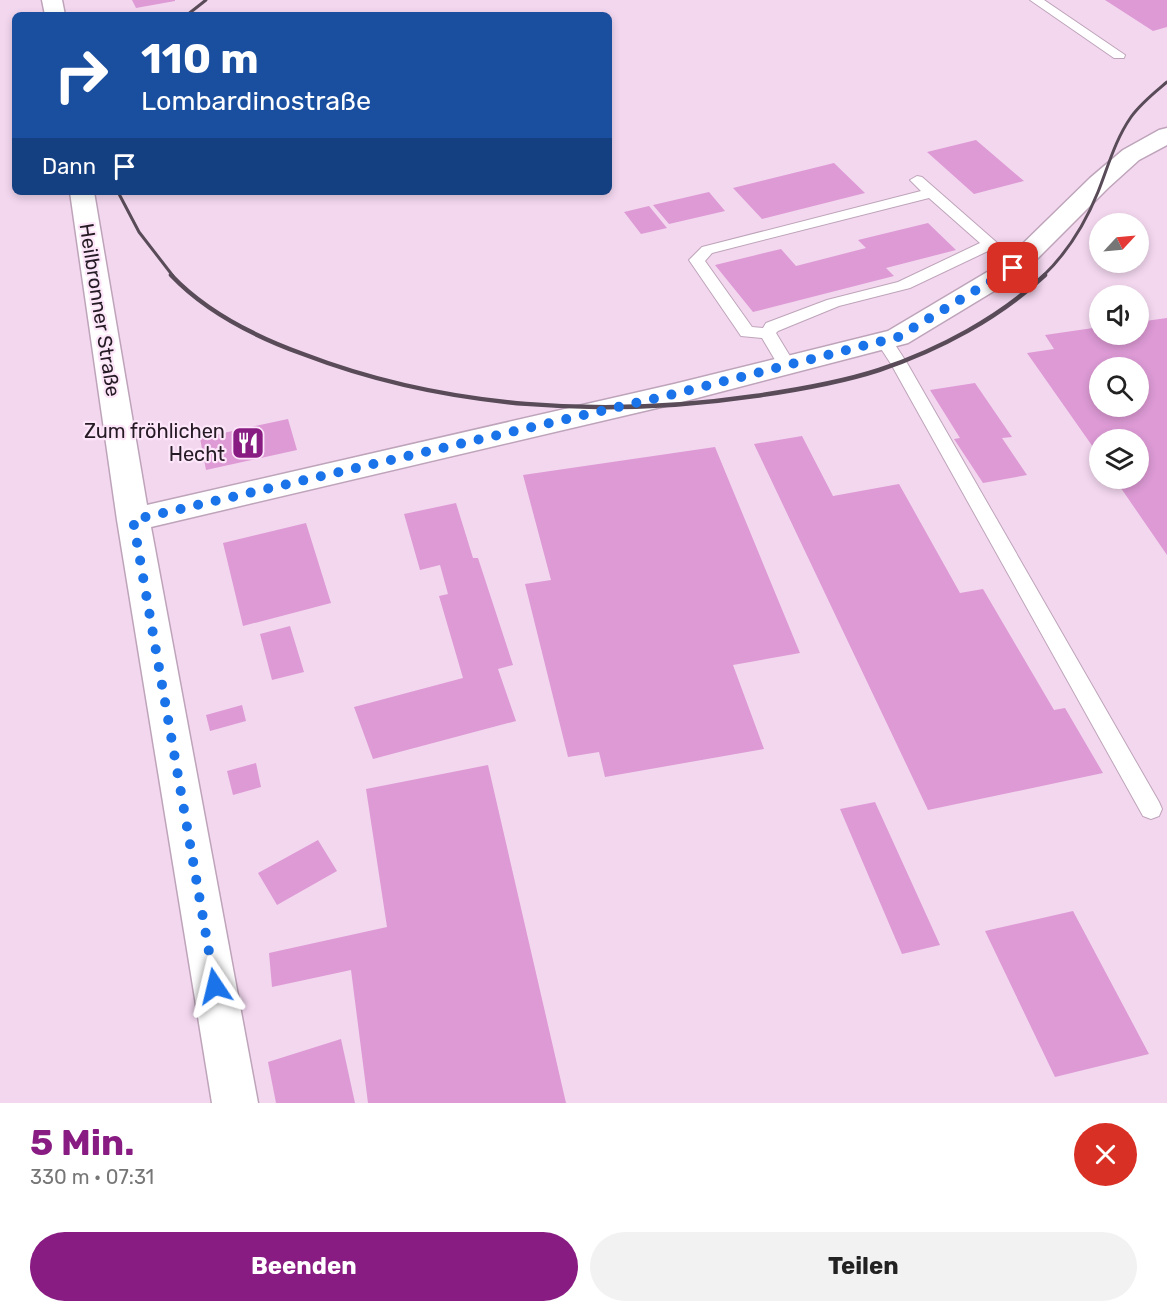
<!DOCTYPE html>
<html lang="de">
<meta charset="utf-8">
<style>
:root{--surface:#fff;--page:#f2f2f2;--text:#222;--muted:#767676;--accent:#891c82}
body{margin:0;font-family:Rubik,sans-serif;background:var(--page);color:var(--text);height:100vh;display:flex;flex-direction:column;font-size:22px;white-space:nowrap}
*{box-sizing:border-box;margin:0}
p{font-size:20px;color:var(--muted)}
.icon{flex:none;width:33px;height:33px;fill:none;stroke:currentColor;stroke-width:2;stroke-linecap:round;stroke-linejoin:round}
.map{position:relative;height:1103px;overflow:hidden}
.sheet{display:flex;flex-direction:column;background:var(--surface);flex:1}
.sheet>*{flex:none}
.banner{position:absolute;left:12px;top:12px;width:600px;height:183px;border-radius:9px;box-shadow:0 3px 9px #0003;background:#1a4fa0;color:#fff;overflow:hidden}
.needle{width:39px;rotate:64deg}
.fabs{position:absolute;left:1089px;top:213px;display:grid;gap:12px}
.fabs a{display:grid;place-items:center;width:60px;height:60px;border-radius:50%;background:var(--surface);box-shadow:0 3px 9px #0003;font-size:30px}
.pin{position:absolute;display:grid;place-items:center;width:51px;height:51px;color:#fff;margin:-26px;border-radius:12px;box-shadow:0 3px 9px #0006}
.me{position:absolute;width:66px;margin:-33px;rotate:350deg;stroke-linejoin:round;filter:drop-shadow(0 0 4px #0008)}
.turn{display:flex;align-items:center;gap:21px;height:126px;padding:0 30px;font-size:27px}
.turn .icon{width:78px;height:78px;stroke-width:2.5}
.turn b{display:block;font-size:42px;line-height:51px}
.then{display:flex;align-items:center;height:57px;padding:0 30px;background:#0003;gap:12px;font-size:22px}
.round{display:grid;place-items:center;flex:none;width:63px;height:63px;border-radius:32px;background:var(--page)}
.summary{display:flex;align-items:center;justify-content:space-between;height:102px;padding:0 30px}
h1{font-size:36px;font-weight:700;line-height:45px;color:var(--accent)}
.cta{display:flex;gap:12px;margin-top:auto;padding:12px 30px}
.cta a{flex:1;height:69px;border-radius:36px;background:var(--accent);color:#fff;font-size:24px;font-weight:700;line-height:69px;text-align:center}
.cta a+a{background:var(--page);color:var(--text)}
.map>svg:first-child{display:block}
.building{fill:#dd9ad5;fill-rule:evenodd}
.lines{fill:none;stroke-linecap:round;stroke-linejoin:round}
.lane-casing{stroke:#bea4ba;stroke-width:2}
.street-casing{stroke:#bea4ba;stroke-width:3}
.lane{fill:#fff;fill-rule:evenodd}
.street{fill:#fff;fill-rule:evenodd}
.rail-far1{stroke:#594b58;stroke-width:3}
.rail{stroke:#594b58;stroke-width:4.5}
.route{stroke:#1a73e8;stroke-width:10;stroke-dasharray:0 18}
.labels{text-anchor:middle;stroke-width:4.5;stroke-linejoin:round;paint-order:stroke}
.street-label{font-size:20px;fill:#251b24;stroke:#fde6f9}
.poi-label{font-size:20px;fill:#251b24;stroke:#fde6f9;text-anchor:end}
</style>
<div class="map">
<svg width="1167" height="1103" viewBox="0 0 1167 1103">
<rect width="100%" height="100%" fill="#f3d7ef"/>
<!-- building -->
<path class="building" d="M132 0H175V1L136 8Z
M1105 0H1167V27L1153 31Z
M976 140 1024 181 974 194 927 152Z
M834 163 865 193 762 219 733 188Z
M709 192 725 211 669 224 653 205Z
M649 206 667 228 641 234 624 212Z
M928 223 956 250 886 268 894 276 753 312 715 265 781 249 796 266 866 248 858 240Z
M1167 318V555L1114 478H1138V440H1100V457L1027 353 1054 349 1045 335 1100 327V334H1138V322ZM1100 368H1138V406H1100Z
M975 383 1012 437 1002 438 1027 475 983 483 954 439 960 438 930 390Z
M288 419 297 450 206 470 200 438Z
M802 436 833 496 899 484 960 593 983 589 1054 710 1065 708 1103 773 928 810 754 444Z
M715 447 800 653 733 665 764 749 605 777 599 752 568 757 525 584 551 580 523 475Z
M456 503 473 558H478L513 665 498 669 516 721 373 759 354 707 463 678 439 596 448 594 440 565 420 570 404 514Z
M306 523 331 603 243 626 223 543Z
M290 626 304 672 272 680 260 634Z
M242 705 246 721 210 731 206 715Z
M256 763 261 787 233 795 227 771Z
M488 765 566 1103H368L351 970 272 987 269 953 387 927 366 789Z
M875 802 940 945 902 954 840 809Z
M318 840 337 871 277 905 258 873Z
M1073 911 1149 1054 1055 1077 985 931Z
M341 1039 355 1103H276L268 1062Z"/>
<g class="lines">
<!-- lane casing -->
<g class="lane-casing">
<path id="lane" d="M1030 0H1044L1125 55 1124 58H1114Z
M917 176 922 177 1003 248 1021 268 1019 271H1007L988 251 910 288 839 306 778 331 776 333 796 366 793 370H781L762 338 741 336 689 260 702 247 921 191 910 180ZM929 198 980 243 898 282 827 300 766 323 763 328 752 327 705 261 712 253Z
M884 336 890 337 907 363 1159 802 1162 809 1159 816 1151 819 1143 816 891 364 876 341 878 337Z"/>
</g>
<!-- street casing -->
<g class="street-casing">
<path id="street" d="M42 0H62L65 15H45Z
M1167 128V145L1139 160 1108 188 1022 274 908 343 674 404 151 527 258 1103H212L117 520 70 192H94L147 505 674 384 888 331 1004 262 1090 178 1123 150 1159 130Z"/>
</g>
<!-- lane -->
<use href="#lane" class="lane"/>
<!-- street -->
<use href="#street" class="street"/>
<!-- rail-far1 -->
<path class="rail-far1" d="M187 15 206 0
M118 192 139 232 173 276
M1043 276C1068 252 1085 224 1098 192 1108 167 1115 140 1131 117 1141 103 1154 93 1167 82"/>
<!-- rail -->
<path class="rail" d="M171 275C206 312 256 337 303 354 446 409 604 418 755 396 797 390 839 383 879 370 939 350 999 318 1045 275"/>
</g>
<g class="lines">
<!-- route -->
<path class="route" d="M215 986 133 520 674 394 898 337 1013 268"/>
</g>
<!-- icons -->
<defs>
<g id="restaurant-square" transform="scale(1.725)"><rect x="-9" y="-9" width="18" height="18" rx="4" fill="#891c82" stroke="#fde6f9"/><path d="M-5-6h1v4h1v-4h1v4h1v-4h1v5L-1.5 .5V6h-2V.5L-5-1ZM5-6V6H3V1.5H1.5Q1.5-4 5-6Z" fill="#fff"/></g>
</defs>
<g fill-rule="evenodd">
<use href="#restaurant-square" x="248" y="443"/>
</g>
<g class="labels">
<!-- street labels -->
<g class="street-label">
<text transform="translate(100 310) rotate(81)" y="7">Heilbronner Straße</text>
</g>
<!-- poi labels -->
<g class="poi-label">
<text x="225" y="438">Zum fröhlichen<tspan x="225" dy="23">Hecht</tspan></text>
</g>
</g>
</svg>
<div class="fabs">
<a><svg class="needle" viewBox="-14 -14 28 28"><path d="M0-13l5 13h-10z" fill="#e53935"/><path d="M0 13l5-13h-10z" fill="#767676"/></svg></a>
<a><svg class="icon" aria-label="sound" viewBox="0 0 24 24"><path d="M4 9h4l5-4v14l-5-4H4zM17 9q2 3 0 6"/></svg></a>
<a><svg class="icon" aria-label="search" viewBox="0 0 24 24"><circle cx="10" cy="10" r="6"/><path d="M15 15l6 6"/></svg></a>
<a><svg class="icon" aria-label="layers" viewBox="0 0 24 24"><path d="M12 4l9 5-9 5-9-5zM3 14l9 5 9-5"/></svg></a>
</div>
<div class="pin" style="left:1013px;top:268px;background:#d93025"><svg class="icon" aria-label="arrive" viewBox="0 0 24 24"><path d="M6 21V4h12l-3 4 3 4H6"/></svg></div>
<svg class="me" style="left:215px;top:986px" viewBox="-20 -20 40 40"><path d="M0-17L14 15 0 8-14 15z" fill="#1a73e8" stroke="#fff" stroke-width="4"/></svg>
<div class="banner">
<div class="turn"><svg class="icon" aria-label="right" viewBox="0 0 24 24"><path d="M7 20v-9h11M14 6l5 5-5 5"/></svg><div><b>110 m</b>Lombardinostraße</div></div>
<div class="then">Dann<svg class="icon" aria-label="arrive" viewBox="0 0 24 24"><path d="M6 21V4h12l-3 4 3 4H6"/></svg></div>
</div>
</div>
<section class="sheet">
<div class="summary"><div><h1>5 Min.</h1><p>330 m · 07:31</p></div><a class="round" style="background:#d93025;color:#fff"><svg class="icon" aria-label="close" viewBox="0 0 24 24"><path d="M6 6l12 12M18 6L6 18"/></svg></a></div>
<div class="cta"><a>Beenden</a><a>Teilen</a></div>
</section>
